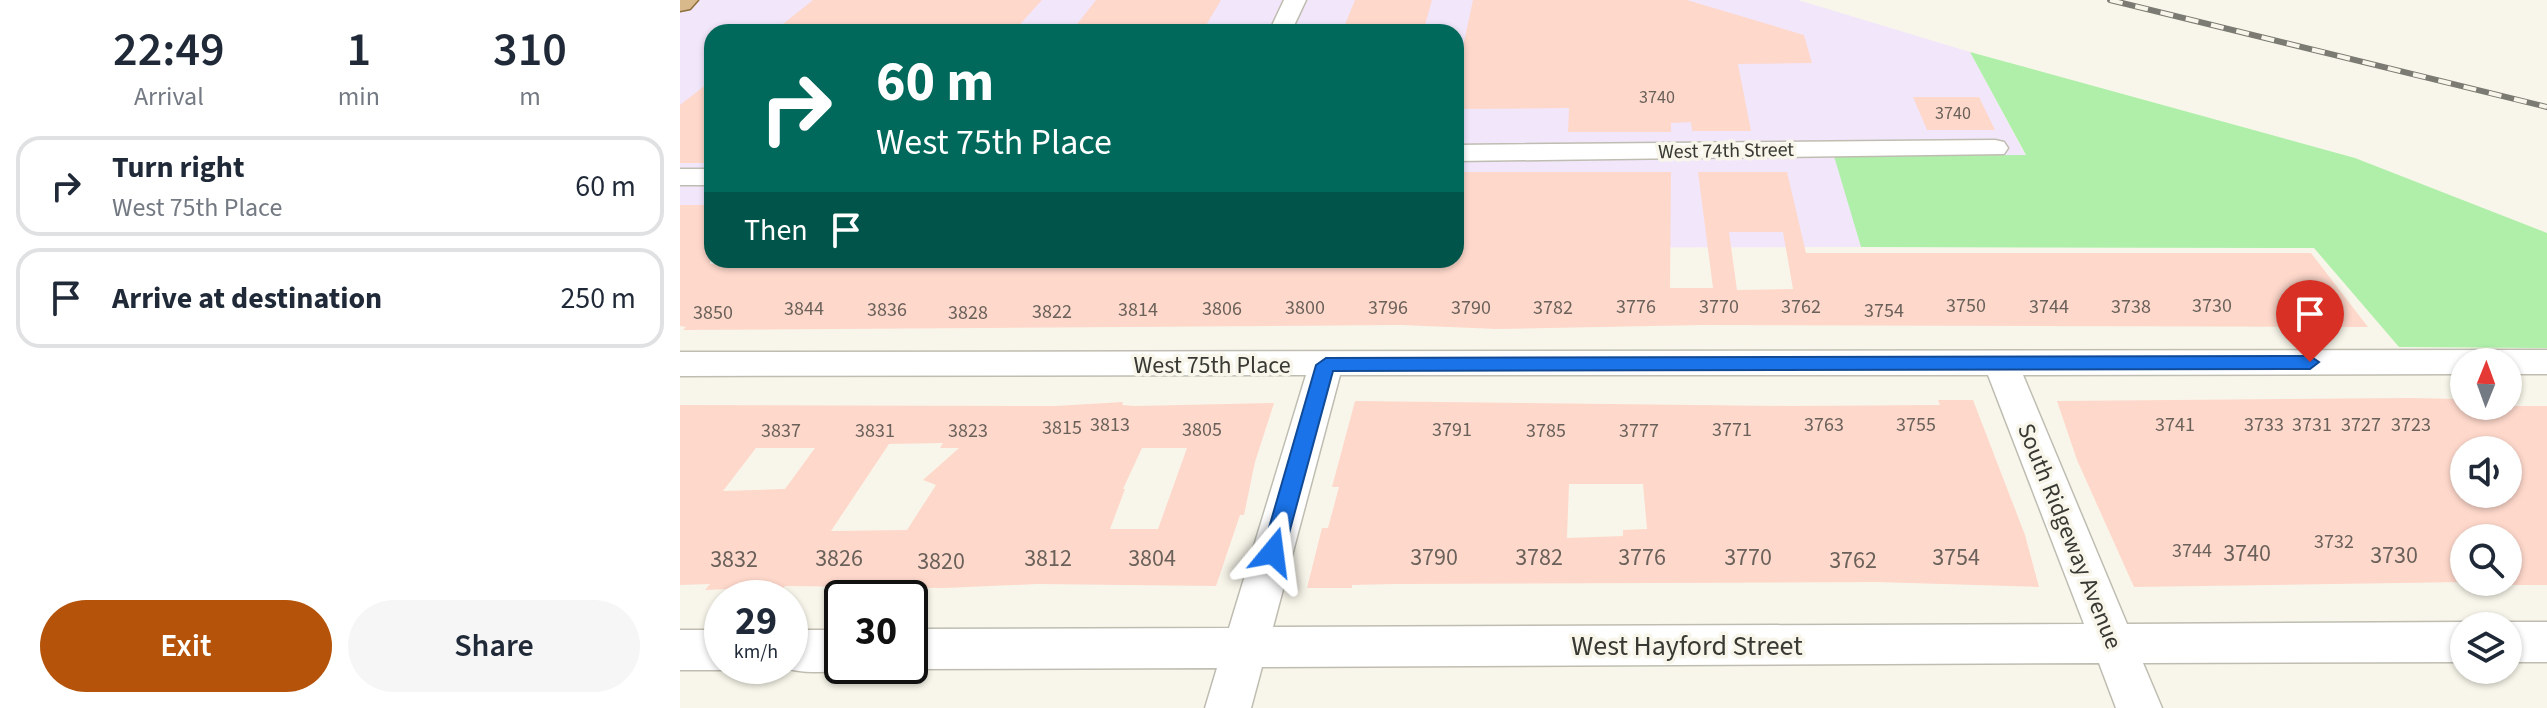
<!DOCTYPE html>
<style>
:root{--surface:#fff;--page:#f6f6f7;--text:#1f2937;--muted:#747a83;--line:#e0e1e3;--accent:#b45309}
body{margin:0;font-family:"Source Sans 3",sans-serif;background:var(--page);color:var(--text);height:100vh;display:flex;flex-direction:column;font-size:30px;white-space:nowrap}
*{box-sizing:border-box;margin:0}
p{font-size:26px;color:var(--muted)}
.icon{flex:none;width:44px;height:44px;fill:none;stroke:currentColor;stroke-width:2;stroke-linecap:round;stroke-linejoin:round}
.map{position:relative;flex:1;overflow:hidden}
.details{display:flex;flex-direction:column;background:var(--surface);width:680px}
.details>*{flex:none}
.banner{position:absolute;left:24px;top:24px;width:760px;height:244px;border-radius:24px;box-shadow:0 2px 6px #0004;background:#00695c;color:#fff;overflow:hidden}
.needle{width:52px;rotate:1deg}
.tools{position:absolute;left:1770px;top:348px;display:grid;gap:16px}
.tools a{display:grid;place-items:center;width:72px;height:72px;border-radius:50%;background:var(--surface);box-shadow:0 2px 6px #0004;font-size:40px}
.speed{position:absolute;left:24px;top:580px;display:flex;gap:16px;font-size:40px;font-weight:700;text-align:center}
.speed>*{display:grid;place-content:center;width:104px;height:104px;border-radius:50%;background:var(--surface);box-shadow:0 2px 6px #0004;line-height:1}
.speed small{font-size:20px;font-weight:400}
.speed .limit{border:4px solid #111;border-radius:12px;background:#fff;color:#111}
.pin{position:absolute;display:grid;place-items:center;width:68px;height:68px;color:#fff;margin:-82px -34px;border-radius:50% 50% 50% 0;rotate:-45deg;box-shadow:0 0 8px #0007}
.pin .icon{rotate:45deg}
.me{position:absolute;width:88px;margin:-44px;rotate:16deg;stroke-linejoin:round;filter:drop-shadow(0 0 6px #0008)}
.turn{display:flex;align-items:center;gap:28px;height:168px;padding:0 40px;font-size:36px}
.turn .icon{width:104px;height:104px;stroke-width:2.5}
.turn b{display:block;font-size:56px;line-height:68px}
.then{display:flex;align-items:center;height:76px;padding:0 40px;background:#0003;gap:16px;font-size:30px}
.eta{display:flex;justify-content:space-evenly;align-items:center;height:136px;text-align:center}
.eta b{font-size:48px;font-weight:600;line-height:56px}
.action{display:flex;gap:16px;margin-top:auto;padding:16px 40px}
.action a{flex:1;height:92px;border-radius:48px;background:var(--accent);color:#fff;font-size:32px;font-weight:600;line-height:92px;text-align:center}
.action a+a{background:var(--page);color:var(--text)}
ul{padding:0;list-style:none}
li{display:flex;align-items:center;gap:24px;height:100px;margin:0 16px 12px;padding:0 24px;border:4px solid var(--line);border-radius:24px}
li div{flex:1}
li b{display:block;font-size:30px}
li em{font-style:normal}
main{display:flex;flex:1;min-height:0}
.map>svg:first-child{display:block}
.industrial{fill:#f2e6fb}
.green{fill:#afefaa}
.building{fill:#fed8cb;fill-rule:evenodd}
.lines{fill:none;stroke-linecap:round;stroke-linejoin:round}
.minor-casing{stroke:#bfbdb1;stroke-width:3}
.major-casing{stroke:#8e6e3a;stroke-width:3}
.minor{fill:#fff;fill-rule:evenodd}
.major{fill:#d7b98b;fill-rule:evenodd}
.rail-casing{stroke:#7b7b73;stroke-width:6}
.rail{stroke:#f8f6ea;stroke-width:4;stroke-dasharray:13;stroke-linecap:butt}
.route{fill:#1a73e8;stroke:#114b97;stroke-width:2}
.labels{text-anchor:middle;stroke-width:7;stroke-linejoin:round;paint-order:stroke}
.far-number-label{font-size:18px;fill:#6a615a}
.far-street-label{font-size:20px;fill:#393934;stroke:#f8f6ea}
.number-label{font-size:20px;fill:#6a615a}
.street-label{font-size:24px;fill:#393934;stroke:#f8f6ea}
.near-number-label{font-size:24px;fill:#6a615a}
.near-street-label{font-size:28px;fill:#393934;stroke:#f8f6ea}
</style>
<main>
<section class="details">
<div class="eta">
<div><b>22:49</b><p>Arrival</p></div>
<div><b>1</b><p>min</p></div>
<div><b>310</b><p>m</p></div>
</div>
<ul>
<li><svg class="icon" aria-label="right" viewBox="0 0 24 24"><path d="M7 20v-9h11M14 6l5 5-5 5"/></svg><div><b>Turn right</b><p>West 75th Place</p></div><em>60 m</em></li>
<li><svg class="icon" aria-label="arrive" viewBox="0 0 24 24"><path d="M6 21V4h12l-3 4 3 4H6"/></svg><div><b>Arrive at destination</b></div><em>250 m</em></li>
</ul>
<div class="action"><a>Exit</a><a>Share</a></div>
</section>
<div class="map">
<svg width="1867" height="708" viewBox="0 0 1867 708">
<rect width="100%" height="100%" fill="#f8f6ea"/>
<!-- industrial -->
<path class="industrial" d="M17 0H1118L1290 52 1346 156H1155L1181 247 776 248V32H32V249H0V12Z"/>
<!-- green -->
<path class="green" d="M1290 52 1675 158 1867 233V348L1719 347 1634 248 1181 247 1154 156 1346 155Z"/>
<!-- building -->
<path class="building" d="M133 0H362L333 32H93Z
M416 0H541L522 32H391Z
M675 0H752L743 32H662Z
M793 0H1007L1124 35 1132 63 1058 64 1071 131H1012L1011 122 991 123V132H888L889 108 776 109V79Z
M32 80V163H0V105Z
M1233 97H1299L1315 130H1247Z
M776 172H991L990 288H1033L1018 172H1107L1126 253H1631L1688 327 1023 325 817 329 721 325 3 330 6 327 0 326V205H32L30 264 120 260H424L419 268H474L478 260H776ZM1049 232H1103L1113 289 1057 290Z
M1730 398 1778 399 1784 406H1867V585H1828V538L1784 536V582L1454 587 1397 460 1377 401ZM1784 450H1828V494H1784Z
M1258 400H1293L1345 535 1359 587 1196 582 716 584 672 585V588H627L642 528H648L659 487H652L675 401 1110 406 1260 405ZM889 484H963L967 529 943 530V536L887 538Z
M443 402 442 405 455 406 594 403 575 462 564 515H560L536 586 357 584 265 588 105 586 102 590H70L72 588 25 590 30 584 0 585V405L375 406ZM263 443 260 448H279L243 480 256 485 227 530 151 531 209 444ZM76 448H135L105 489 43 491ZM462 448H507L478 529H430L445 489H443Z"/>
<g class="lines">
<!-- minor casing -->
<g class="minor-casing">
<path id="minor" d="M604 0H626L611 32H589Z
M1315 140 1324 142 1328 148 1324 154 776 161V145Z
M0 169H32V185H0Z
M1867 350V374H1828V362H1784V374L1343 375 1447 624 1784 622 1794 626H1784V662L1463 663 1482 708H1436L1419 663 582 667 571 708H525L537 668 230 669 222 666H230V629L549 628 626 375 0 376V352ZM660 375H1308L1404 624 593 627Z
M1828 622H1867V662H1828V626H1818Z
M0 630H42V666H53L42 670H0Z
M110 630H162V666H173C153 674 119 674 99 666H110Z"/>
</g>
<!-- major casing -->
<g class="major-casing">
<path id="major" d="M0 0H18L10 9 0 11Z"/>
</g>
<!-- minor -->
<use href="#minor" class="minor"/>
<!-- major -->
<use href="#major" class="major"/>
<!-- rail casing -->
<g class="rail-casing">
<path id="rail" d="M1430 0 1867 107"/>
</g>
<!-- rail -->
<use href="#rail" class="rail"/>
</g>
<!-- route -->
<path class="route" d="M1630 356 1639 362 1630 369 653 371 604 552 600 558 593 561 585 558 582 552 636 365 646 358Z"/>
<g class="labels">
<!-- far-number labels -->
<g class="far-number-label">
<text x="977" y="103">3740</text>
<text x="1273" y="119">3740</text>
</g>
<!-- far-street labels -->
<g class="far-street-label">
<text transform="translate(1046 150) rotate(-1)" y="7">West 74th Street</text>
</g>
<!-- number labels -->
<g class="number-label">
<text x="1286" y="312">3750</text>
<text x="1532" y="312">3730</text>
<text x="956" y="313">3776</text>
<text x="1039" y="313">3770</text>
<text x="1121" y="313">3762</text>
<text x="1369" y="313">3744</text>
<text x="1451" y="313">3738</text>
<text x="625" y="314">3800</text>
<text x="708" y="314">3796</text>
<text x="791" y="314">3790</text>
<text x="873" y="314">3782</text>
<text x="124" y="315">3844</text>
<text x="542" y="315">3806</text>
<text x="207" y="316">3836</text>
<text x="458" y="316">3814</text>
<text x="1204" y="317">3754</text>
<text x="372" y="318">3822</text>
<text x="33" y="319">3850</text>
<text x="288" y="319">3828</text>
<text x="430" y="431">3813</text>
<text x="1144" y="431">3763</text>
<text x="1236" y="431">3755</text>
<text x="1495" y="431">3741</text>
<text x="1584" y="431">3733</text>
<text x="1632" y="431">3731</text>
<text x="1681" y="431">3727</text>
<text x="1731" y="431">3723</text>
<text x="382" y="434">3815</text>
<text x="522" y="436">3805</text>
<text x="772" y="436">3791</text>
<text x="1052" y="436">3771</text>
<text x="101" y="437">3837</text>
<text x="195" y="437">3831</text>
<text x="288" y="437">3823</text>
<text x="866" y="437">3785</text>
<text x="959" y="437">3777</text>
<text x="1654" y="548">3732</text>
<text x="1512" y="557">3744</text>
</g>
<!-- street labels -->
<g class="street-label">
<text x="532" y="373">West 75th Place</text>
<text transform="translate(1390 536) rotate(68)" y="8">South Ridgeway Avenue</text>
</g>
<!-- near-number labels -->
<g class="near-number-label">
<text x="1567" y="561">3740</text>
<text x="1714" y="563">3730</text>
<text x="754" y="565">3790</text>
<text x="859" y="565">3782</text>
<text x="962" y="565">3776</text>
<text x="1068" y="565">3770</text>
<text x="1276" y="565">3754</text>
<text x="159" y="566">3826</text>
<text x="368" y="566">3812</text>
<text x="472" y="566">3804</text>
<text x="54" y="567">3832</text>
<text x="1173" y="568">3762</text>
<text x="261" y="569">3820</text>
</g>
<!-- near-street labels -->
<g class="near-street-label">
<text x="1007" y="655">West Hayford Street</text>
</g>
</g>
</svg>
<div class="tools">
<a><svg class="needle" viewBox="-14 -14 28 28"><path d="M0-13l5 13h-10z" fill="#e53935"/><path d="M0 13l5-13h-10z" fill="#747a83"/></svg></a>
<a><svg class="icon" aria-label="sound" viewBox="0 0 24 24"><path d="M4 9h4l5-4v14l-5-4H4zM17 9q2 3 0 6"/></svg></a>
<a><svg class="icon" aria-label="search" viewBox="0 0 24 24"><circle cx="10" cy="10" r="6"/><path d="M15 15l6 6"/></svg></a>
<a><svg class="icon" aria-label="layers" viewBox="0 0 24 24"><path d="M12 4l9 5-9 5-9-5zM3 14l9 5 9-5"/></svg></a>
</div>
<div class="speed"><div>29<small>km/h</small></div><div class="limit">30</div></div>
<div class="pin" style="left:1630px;top:362px;background:#d93025"><svg class="icon" aria-label="arrive" viewBox="0 0 24 24"><path d="M6 21V4h12l-3 4 3 4H6"/></svg></div>
<svg class="me" style="left:593px;top:552px" viewBox="-20 -20 40 40"><path d="M0-17L14 15 0 8-14 15z" fill="#1a73e8" stroke="#fff" stroke-width="4"/></svg>
<div class="banner">
<div class="turn"><svg class="icon" aria-label="right" viewBox="0 0 24 24"><path d="M7 20v-9h11M14 6l5 5-5 5"/></svg><div><b>60 m</b>West 75th Place</div></div>
<div class="then">Then<svg class="icon" aria-label="arrive" viewBox="0 0 24 24"><path d="M6 21V4h12l-3 4 3 4H6"/></svg></div>
</div>
</div>
</main>
